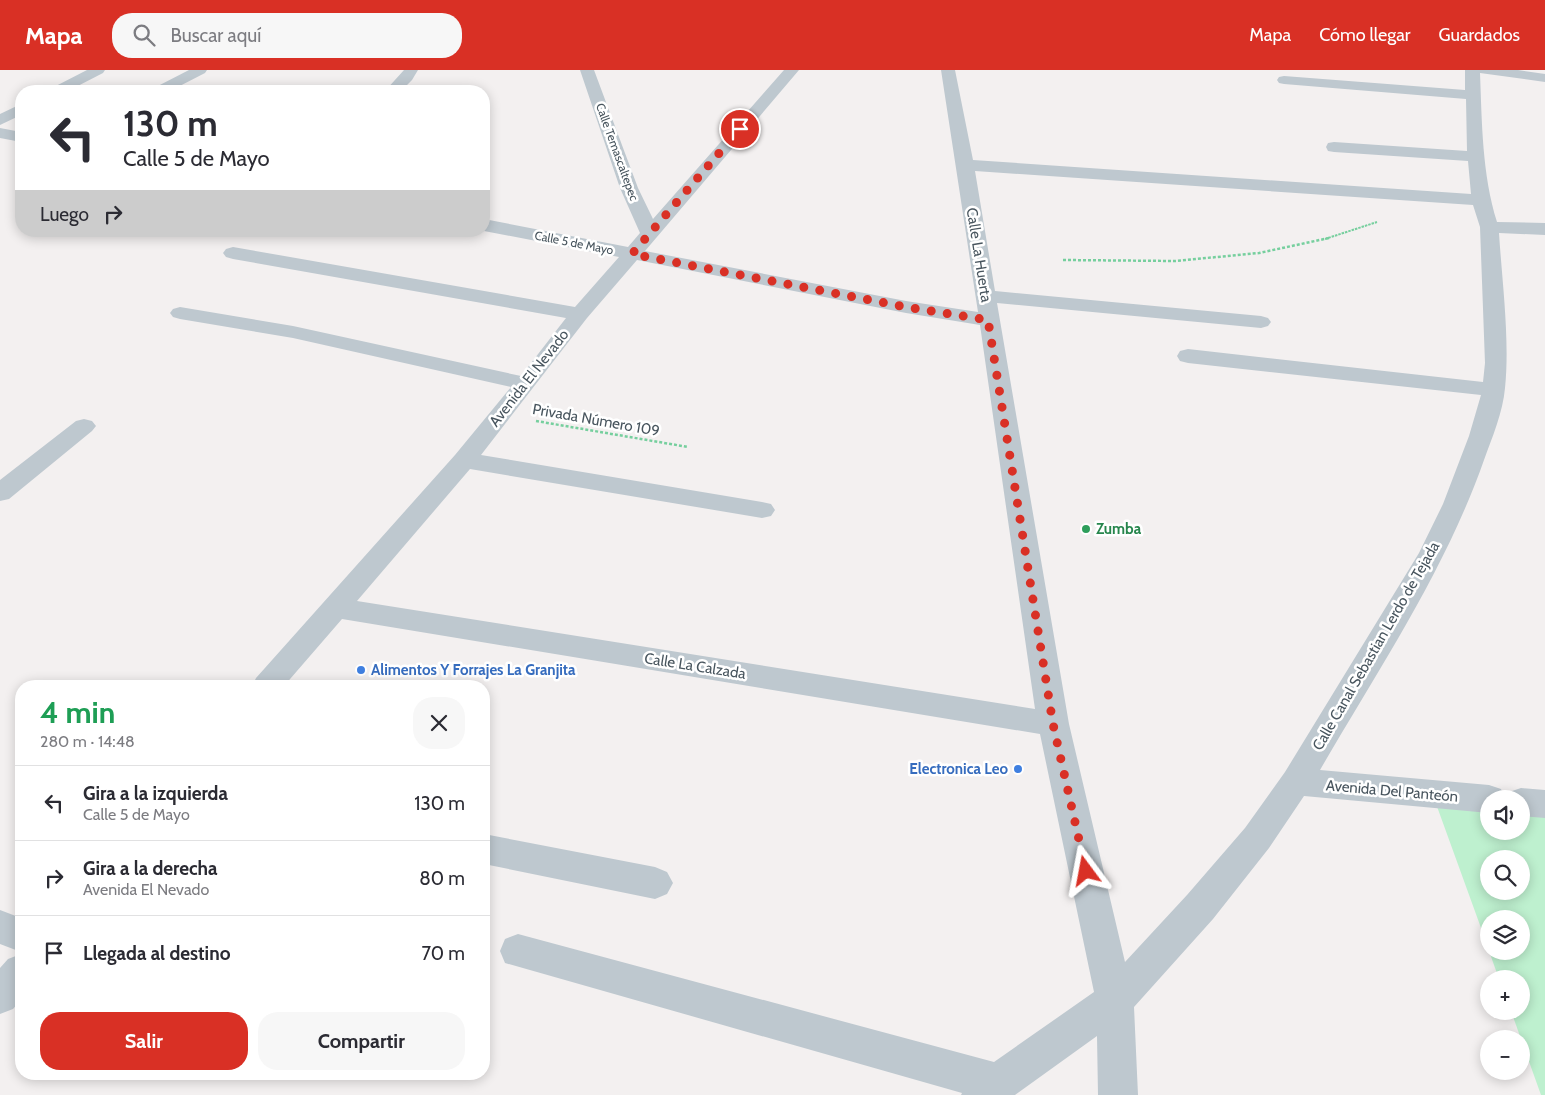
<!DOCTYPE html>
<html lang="es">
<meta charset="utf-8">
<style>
:root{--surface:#fff;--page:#f7f7f7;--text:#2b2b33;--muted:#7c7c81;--line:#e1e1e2;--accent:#d93025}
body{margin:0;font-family:Cabin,sans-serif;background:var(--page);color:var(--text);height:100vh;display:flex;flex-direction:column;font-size:19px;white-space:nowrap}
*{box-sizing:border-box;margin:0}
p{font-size:16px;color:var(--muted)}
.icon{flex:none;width:28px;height:28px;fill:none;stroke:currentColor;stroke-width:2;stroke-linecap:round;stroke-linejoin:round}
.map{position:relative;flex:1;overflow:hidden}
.details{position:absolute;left:15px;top:610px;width:475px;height:400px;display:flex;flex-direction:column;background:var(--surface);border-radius:20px;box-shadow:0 2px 12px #0003}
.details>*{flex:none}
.guide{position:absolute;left:15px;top:15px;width:475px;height:152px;border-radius:20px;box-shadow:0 2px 12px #0003;background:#fff;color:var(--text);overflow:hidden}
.tools{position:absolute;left:1480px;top:720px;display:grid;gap:10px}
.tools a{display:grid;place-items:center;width:50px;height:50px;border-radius:50%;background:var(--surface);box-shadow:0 2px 12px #0003;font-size:25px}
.pin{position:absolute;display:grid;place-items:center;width:42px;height:42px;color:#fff;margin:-21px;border:2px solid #fff;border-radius:50%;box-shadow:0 1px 5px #0007}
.me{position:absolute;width:55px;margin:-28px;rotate:347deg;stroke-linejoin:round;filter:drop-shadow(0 0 4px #0008)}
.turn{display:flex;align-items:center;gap:18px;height:105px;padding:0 25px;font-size:22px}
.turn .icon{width:65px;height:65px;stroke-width:2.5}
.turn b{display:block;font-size:35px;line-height:42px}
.then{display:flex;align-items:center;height:48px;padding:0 25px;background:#0003;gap:10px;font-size:19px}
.round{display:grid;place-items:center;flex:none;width:52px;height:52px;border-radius:20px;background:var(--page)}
.headline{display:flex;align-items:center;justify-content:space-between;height:85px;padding:0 25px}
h1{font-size:30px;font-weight:800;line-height:38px;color:#1e9e55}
.action{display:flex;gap:10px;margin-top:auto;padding:10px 25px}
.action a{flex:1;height:58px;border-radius:20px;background:var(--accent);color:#fff;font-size:20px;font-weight:800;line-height:58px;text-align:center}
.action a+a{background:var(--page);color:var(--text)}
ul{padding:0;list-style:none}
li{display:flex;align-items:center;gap:15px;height:75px;padding:0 25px;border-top:1px solid var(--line)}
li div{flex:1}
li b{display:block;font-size:19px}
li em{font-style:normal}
header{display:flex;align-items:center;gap:30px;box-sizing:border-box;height:70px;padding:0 25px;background:var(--accent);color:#fff}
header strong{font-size:24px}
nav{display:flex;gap:28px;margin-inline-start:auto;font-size:18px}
.search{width:350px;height:45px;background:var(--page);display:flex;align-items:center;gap:12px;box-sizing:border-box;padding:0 18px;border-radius:20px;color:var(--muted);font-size:19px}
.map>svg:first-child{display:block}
.green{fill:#bef0cf;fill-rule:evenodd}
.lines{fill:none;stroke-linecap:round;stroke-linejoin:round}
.path-far1{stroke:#76cf9e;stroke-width:2;stroke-dasharray:2.5 1;stroke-linecap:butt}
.path{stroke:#76cf9e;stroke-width:2.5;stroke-dasharray:3 2;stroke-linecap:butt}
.minor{fill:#bec8cf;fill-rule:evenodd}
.route{stroke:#d93025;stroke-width:9;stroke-dasharray:0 16.2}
.leisure-dot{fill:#2e9e5b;stroke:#fff;stroke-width:2}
.shop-dot{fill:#3f7fe0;stroke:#fff;stroke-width:2}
.labels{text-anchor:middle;stroke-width:5;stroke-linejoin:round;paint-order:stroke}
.far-street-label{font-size:12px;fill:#48555e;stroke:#fff}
.street-label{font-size:15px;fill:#48555e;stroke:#fff}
.leisure-label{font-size:15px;font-weight:bold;fill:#27864d;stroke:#fff;text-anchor:start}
.shop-label{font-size:15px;font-weight:bold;fill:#366cbe;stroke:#fff;text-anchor:start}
</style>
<header>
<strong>Mapa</strong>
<div class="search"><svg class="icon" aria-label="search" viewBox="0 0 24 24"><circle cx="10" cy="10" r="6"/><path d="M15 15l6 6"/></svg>Buscar aquí</div>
<nav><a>Mapa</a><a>Cómo llegar</a><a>Guardados</a></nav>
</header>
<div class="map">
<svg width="1545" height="1025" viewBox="0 0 1545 1025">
<rect width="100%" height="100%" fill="#f3f0f0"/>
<!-- green -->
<path class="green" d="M1435 731 1489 737V761H1521V740L1545 742V1025H1541L1511 941H1521V909H1499L1489 881H1521V849H1489V880ZM1489 789H1521V821H1489Z"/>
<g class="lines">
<!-- path-far1 -->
<path class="path-far1" d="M1325 169 1377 152"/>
<!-- path -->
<path class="path" d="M1063 190 1175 191 1259 183 1329 168
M536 351 688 377"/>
<!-- minor -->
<path class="minor" d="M87 0H105L103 3 68 21H49L52 18Z
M189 0H207L205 3 170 21H151L154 18Z
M404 0H418L412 10 401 21H385Z
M580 0H594L638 118 653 149 784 0H799L645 181 906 231 978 242 941 0H955L973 90 1471 124 1468 91 1334 82 1328 81 1326 77 1328 73 1334 72 1467 81 1466 29 1284 14 1279 13 1277 10 1279 7 1284 6 1465 20V0H1518L1545 4V12L1480 3C1482 53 1482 104 1497 152L1545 153V165L1499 163C1502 211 1510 270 1505 318 1503 342 1492 368 1484 390 1445 501 1378 600 1320 700L1489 715 1501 719 1505 729H1489V743L1304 726 1269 778 1213 849 1134 937 1138 1025H1098L1097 966 1015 1025H961L962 1023 505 893 500 881 505 869 518 864 994 992 1094 922 1040 664 342 549 284 616H252L256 608 455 385 511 317 293 268 180 249 173 247 170 243 173 239 180 237 293 256 521 306 566 248 233 189 226 187 223 183 226 179 233 177 575 237 619 187 484 161V149L628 177 640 163 620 118ZM975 101 1473 135 1480 157 1485 293 1483 312 1188 279 1180 281 1177 286 1180 291 1188 293 1481 325 1469 366 1443 434 1419 483 1285 702 1245 758 1187 825 1125 892 1069 654 997 233 1261 258 1268 256 1271 252 1268 248 1261 246 995 221ZM637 190 906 243 980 255 1035 639 357 531 470 399 762 448 771 446 775 440 771 434 762 432 481 385 587 248Z
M21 34V45L0 55V44Z
M0 58 21 62V72L0 68Z
M84 349 92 351 96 356 92 361 9 429 0 431V410L76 351Z
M1521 718 1545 720V748L1521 746V729H1506L1509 722Z
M484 764 655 797 667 802 673 813 667 824 655 829 484 794Z
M0 840 21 848V882L0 874Z
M21 884V930L13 939 0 944V898L8 889Z"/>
</g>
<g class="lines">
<!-- route -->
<path class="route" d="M740 59 632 184 906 237 988 250 1053 654 1086 801"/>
</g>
<!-- markers -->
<circle class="leisure-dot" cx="1086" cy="459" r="5"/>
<g class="shop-dot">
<circle cx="361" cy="600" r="5"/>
<circle cx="1018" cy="699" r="5"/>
</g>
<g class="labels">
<!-- far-street labels -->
<g class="far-street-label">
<text transform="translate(617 82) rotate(70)" y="4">Calle Temascaltepec</text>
<text transform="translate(574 173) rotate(11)" y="4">Calle 5 de Mayo</text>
</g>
<!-- street labels -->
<g class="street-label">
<text transform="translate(979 185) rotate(81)" y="5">Calle La Huerta</text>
<text transform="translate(529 308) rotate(-52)" y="5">Avenida El Nevado</text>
<text transform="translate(596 350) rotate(10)" y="5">Privada Número 109</text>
<text transform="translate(1376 576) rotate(-60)" y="5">Calle Canal Sebastian Lerdo de Tejada</text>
<text transform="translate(695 596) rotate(9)" y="5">Calle La Calzada</text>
<text transform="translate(1392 721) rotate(5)" y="5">Avenida Del Panteón</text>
</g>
<!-- leisure labels -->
<g class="leisure-label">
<text x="1096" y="464">Zumba</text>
</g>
<!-- shop labels -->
<g class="shop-label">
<text x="371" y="605">Alimentos Y Forrajes La Granjita</text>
<text x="1008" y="704" text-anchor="end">Electronica Leo</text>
</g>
</g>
</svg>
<div class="tools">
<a><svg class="icon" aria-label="sound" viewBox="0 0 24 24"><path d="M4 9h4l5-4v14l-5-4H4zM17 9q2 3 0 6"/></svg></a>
<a><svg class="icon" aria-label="search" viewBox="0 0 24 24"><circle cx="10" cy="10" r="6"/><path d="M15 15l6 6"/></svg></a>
<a><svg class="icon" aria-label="layers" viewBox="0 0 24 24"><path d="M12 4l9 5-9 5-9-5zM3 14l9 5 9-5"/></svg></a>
<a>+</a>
<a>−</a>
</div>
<div class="pin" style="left:740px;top:59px;background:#d93025"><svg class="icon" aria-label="arrive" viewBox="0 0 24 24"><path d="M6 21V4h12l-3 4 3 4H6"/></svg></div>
<svg class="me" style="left:1086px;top:801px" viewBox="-20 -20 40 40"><path d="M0-17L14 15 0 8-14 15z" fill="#d93025" stroke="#fff" stroke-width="4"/></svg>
<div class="guide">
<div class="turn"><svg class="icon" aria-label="left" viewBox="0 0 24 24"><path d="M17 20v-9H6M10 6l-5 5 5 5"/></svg><div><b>130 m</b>Calle 5 de Mayo</div></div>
<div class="then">Luego<svg class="icon" aria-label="right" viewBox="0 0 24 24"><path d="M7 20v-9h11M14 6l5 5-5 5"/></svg></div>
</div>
<section class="details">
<div class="headline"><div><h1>4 min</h1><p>280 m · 14:48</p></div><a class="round"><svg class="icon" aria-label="close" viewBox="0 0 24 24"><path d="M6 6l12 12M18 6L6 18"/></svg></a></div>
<ul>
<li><svg class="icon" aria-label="left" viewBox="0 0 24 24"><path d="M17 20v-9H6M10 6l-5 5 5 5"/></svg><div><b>Gira a la izquierda</b><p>Calle 5 de Mayo</p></div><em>130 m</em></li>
<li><svg class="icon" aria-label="right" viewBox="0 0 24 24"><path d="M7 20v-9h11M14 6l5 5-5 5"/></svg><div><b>Gira a la derecha</b><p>Avenida El Nevado</p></div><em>80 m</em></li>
<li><svg class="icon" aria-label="arrive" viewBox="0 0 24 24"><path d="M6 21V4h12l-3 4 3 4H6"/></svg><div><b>Llegada al destino</b></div><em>70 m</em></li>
</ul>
<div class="action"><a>Salir</a><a>Compartir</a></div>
</section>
</div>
